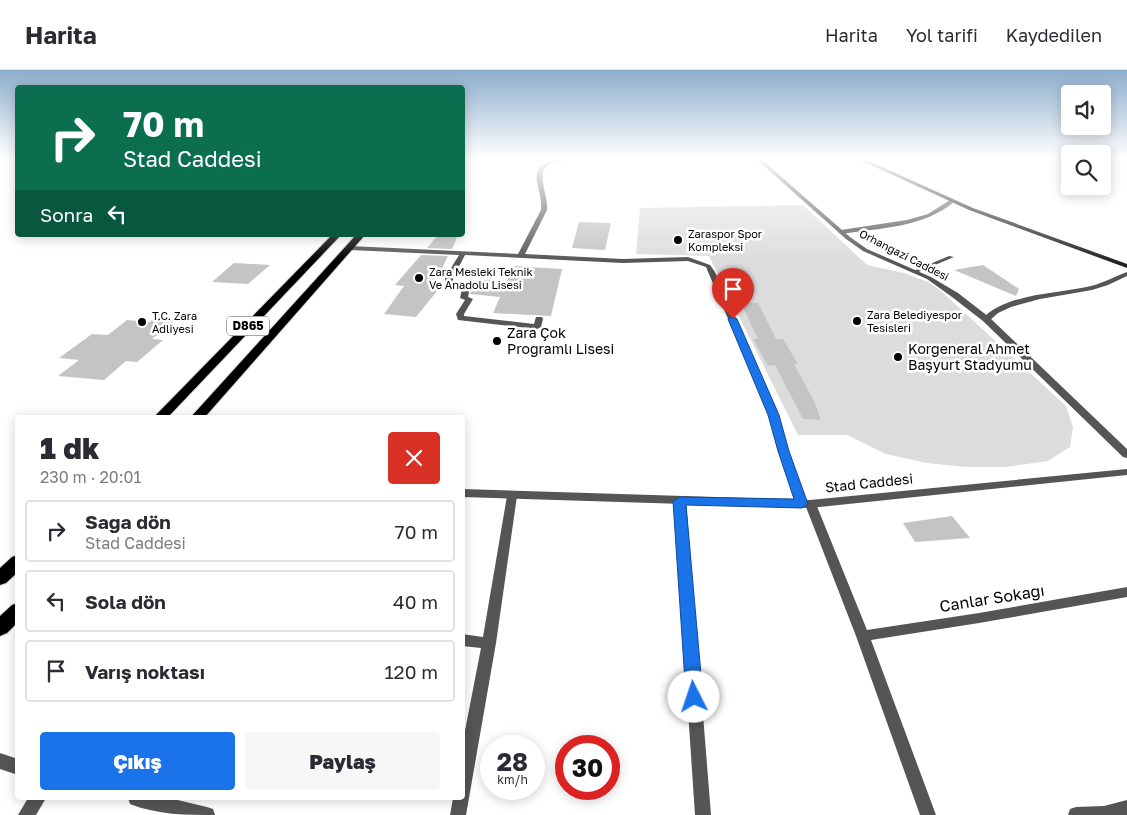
<!DOCTYPE html>
<html lang="tr">
<meta charset="utf-8">
<style>
:root{--surface:#fff;--page:#f7f7f7;--text:#2b2b33;--muted:#7c7c81;--line:#e1e1e2;--accent:#1a73e8}
body{margin:0;font-family:"Golos Text",sans-serif;background:var(--page);color:var(--text);height:100vh;display:flex;flex-direction:column;font-size:19px;white-space:nowrap}
*{box-sizing:border-box;margin:0}
p{font-size:16px;color:var(--muted)}
.icon{flex:none;width:28px;height:28px;fill:none;stroke:currentColor;stroke-width:2;stroke-linecap:round;stroke-linejoin:round}
.map{position:relative;flex:1;overflow:hidden}
.drawer{position:absolute;left:15px;top:345px;width:450px;height:385px;display:flex;flex-direction:column;background:var(--surface);border-radius:5px;box-shadow:0 2px 12px #0003}
.drawer>*{flex:none}
.banner{position:absolute;left:15px;top:15px;width:450px;height:152px;border-radius:5px;box-shadow:0 2px 12px #0003;background:#0b6e4f;color:#fff;overflow:hidden}
.controls{position:absolute;left:1061px;top:15px;display:grid;gap:10px}
.controls a{display:grid;place-items:center;width:50px;height:50px;border-radius:5px;background:var(--surface);box-shadow:0 2px 12px #0003;font-size:25px}
.speed{position:absolute;left:480px;top:665px;display:flex;gap:10px;font-size:25px;font-weight:700;text-align:center}
.speed>*{display:grid;place-content:center;width:65px;height:65px;border-radius:50%;background:var(--surface);box-shadow:0 2px 12px #0003;line-height:1}
.speed small{font-size:12px;font-weight:400}
.speed .limit{border:8px solid #d22;background:#fff;color:#111}
.pin{position:absolute;display:grid;place-items:center;width:42px;height:42px;color:#fff;margin:-51px -21px;border-radius:50% 50% 50% 0;rotate:-45deg;box-shadow:0 0 5px #0007}
.pin .icon{rotate:45deg}
.me{position:absolute;width:55px;margin:-28px;rotate:356deg;stroke-linejoin:round;filter:drop-shadow(0 0 4px #0008)}
.turn{display:flex;align-items:center;gap:18px;height:105px;padding:0 25px;font-size:22px}
.turn .icon{width:65px;height:65px;stroke-width:2.5}
.turn b{display:block;font-size:35px;line-height:42px}
.then{display:flex;align-items:center;height:48px;padding:0 25px;background:#0003;gap:10px;font-size:19px}
.round{display:grid;place-items:center;flex:none;width:52px;height:52px;border-radius:5px;background:var(--page)}
.head{display:flex;align-items:center;justify-content:space-between;height:85px;padding:0 25px}
h1{font-size:30px;font-weight:800;line-height:38px}
.button{display:flex;gap:10px;margin-top:auto;padding:10px 25px}
.button a{flex:1;height:58px;border-radius:5px;background:var(--accent);color:#fff;font-size:20px;font-weight:800;line-height:58px;text-align:center}
.button a+a{background:var(--page);color:var(--text)}
ul{padding:0;list-style:none}
li{display:flex;align-items:center;gap:15px;height:62px;margin:0 10px 8px;padding:0 15px;border:2px solid var(--line);border-radius:5px}
li div{flex:1}
li b{display:block;font-size:19px}
li em{font-style:normal}
header{display:flex;align-items:center;gap:30px;box-sizing:border-box;height:70px;padding:0 25px;background:var(--surface);border-bottom:1px solid var(--line)}
header strong{font-size:24px}
nav{display:flex;gap:28px;margin-inline-start:auto;font-size:18px}
.map>svg:first-child{display:block}
.green{fill:#dcdcdc}
.building{fill:#c4c4c4}
.lines{fill:none;stroke-linecap:round;stroke-linejoin:round}
.trunk-casing{stroke:#dbdbdb;stroke-width:2}
.minor{fill:#555;fill-rule:evenodd}
.tertiary{fill:#555;fill-rule:evenodd}
.secondary{fill:#222;fill-rule:evenodd}
.trunk{fill:#000;fill-rule:evenodd}
.route{fill:#1a73e8;stroke:#114b97}
.poi-dot{fill:#000;stroke:#fff;stroke-width:2}
.labels{text-anchor:middle;stroke-width:5;stroke-linejoin:round;paint-order:stroke}
.far-poi-label{font-size:11px;fill:#000;stroke:#fff;text-anchor:start}
.far-street-label{font-size:11px;fill:#000;stroke:#fff}
.shield{fill:#fff;stroke:#4c4c4c;stroke-width:1}
.shield-label{font-size:12px;font-weight:bold;fill:#000}
.poi-label{font-size:14px;fill:#000;stroke:#fff;text-anchor:start}
.street-label{font-size:14px;fill:#000;stroke:#fff}
.near-street-label{font-size:16px;fill:#000;stroke:#fff}
</style>
<header>
<strong>Harita</strong>
<nav><a>Harita</a><a>Yol tarifi</a><a>Kaydedilen</a></nav>
</header>
<div class="map">
<svg width="1127" height="745" viewBox="0 0 1127 745">
<rect width="100%" height="100%" fill="#fff"/>
<!-- green -->
<path class="green" d="M803 135 867 195 904 203 928 212 941 221 1066 336 1073 357 1070 377 1048 391 1006 397H966L927 393 886 384 847 365H798L709 186 636 184 640 138Z"/>
<!-- building -->
<path class="building" d="M579 152 611 153 605 180 572 178Z
M438 165H458L452 179 427 178Z
M421 185 448 186 434 215H442L416 247 384 244 404 216 395 215Z
M234 193 270 195 248 214 212 212Z
M983 195 1019 219 1016 226 954 200Z
M513 196 562 199 551 246 493 243 500 227 470 224 472 219 478 210 507 211Z
M741 233H758L776 269H783L798 294H794L815 333 821 350 803 349 775 295 768 296 753 269H758Z
M153 249 174 251 152 269 163 270 137 292 126 291 104 310 58 306 79 290 59 288 92 264 108 265 127 250 150 252Z
M952 446 970 468 915 472 903 453Z"/>
<g class="lines">
<!-- trunk casing -->
<g class="trunk-casing">
<path id="trunk" d="M332 165H341L167 348H153Z
M356 165H365L204 348H190Z
M18 485V502L6 513 0 515V498L12 487Z
M18 533V552L7 563 0 566V546L12 535Z"/>
</g>
<!-- minor -->
<path class="minor" d="M579 88C571 92 561 89 552 93 533 101 549 125 547 140L525 184 623 189 688 187 710 195 715 202 779 345 788 381 807 431H814L816 434 867 560 979 543 1127 517V527L979 553 871 570 936 745H920L856 566 806 437H798L796 434 778 381 769 345 706 197 688 191 623 193 465 185 453 208V213L466 215 470 217 468 227 473 229 464 244V246L534 254 536 247H542L543 249 541 257 537 259 458 250 456 244 465 230 460 228 462 219 449 217 445 215V208L459 185 350 180 347 178 350 176 518 184 541 140C542 130 539 122 537 112 533 87 563 88 579 88Z
M950 130 955 131C924 158 879 158 841 164L838 162 841 160 907 150 928 144Z
M949 186 954 187 916 203 911 202Z
M1127 202V206L1108 215 1092 220 1040 229 1011 237 998 243 989 251H983L982 249C1006 223 1058 224 1091 216 1104 213 1115 206 1127 202Z
M512 422 516 423 517 426 496 573 466 745H450L453 728H462V676L481 578 462 576V564L483 567 507 426 508 423Z
M680 427 684 428 686 431 711 745H695L674 431 676 428Z
M0 683 18 689V705L0 699Z
M28 728H46L36 745H18Z
M128 728H169L207 737 213 739 215 745C186 745 158 745 130 734Z
M1127 730V745H1068L1070 739 1076 737 1104 736Z"/>
<!-- tertiary -->
<path class="tertiary" d="M755 88H760L850 167 867 179 931 207 958 223 989 247 1127 379V388L1123 387 983 251 952 227 927 209 863 181 846 169Z
M1127 399V405L810 438 462 427V419L810 430Z"/>
<!-- secondary -->
<path class="secondary" d="M856 88H862L973 138 1127 194V198L969 140Z"/>
<!-- trunk -->
<use href="#trunk" class="trunk"/>
</g>
<!-- sky -->
<linearGradient id="sky" x2="0" y2="1"><stop stop-color="#8cadcc"/><stop offset="0.46" stop-color="#fff"/><stop offset="1" stop-color="#fff" stop-opacity="0"/></linearGradient>
<rect width="1127" height="192" fill="url(#sky)"/>
<!-- route -->
<path class="route" d="M733 246 737 249 779 345 789 381 808 434 802 438 686 435 703 627 700 633 694 635 688 633 686 627 673 431 680 427 794 429 778 381 768 345 728 249Z"/>
<!-- markers -->
<g class="poi-dot">
<circle cx="678" cy="170" r="5"/>
<circle cx="419" cy="208" r="5"/>
<circle cx="857" cy="251" r="5"/>
<circle cx="142" cy="252" r="5"/>
<circle cx="497" cy="271" r="5"/>
<circle cx="898" cy="287" r="5"/>
</g>
<g class="labels">
<!-- far-poi labels -->
<g class="far-poi-label">
<text x="688" y="168">Zaraspor Spor<tspan x="688" dy="13">Kompleksi</tspan></text>
<text x="429" y="206">Zara Mesleki Teknik<tspan x="429" dy="13">Ve Anadolu Lisesi</tspan></text>
<text x="867" y="249">Zara Belediyespor<tspan x="867" dy="13">Tesisleri</tspan></text>
<text x="152" y="250">T.C. Zara<tspan x="152" dy="13">Adliyesi</tspan></text>
</g>
<!-- far-street labels -->
<g class="far-street-label">
<text transform="translate(904 185) rotate(27)" y="4">Orhangazi Caddesi</text>
</g>
<!-- shield labels -->
<rect class="shield" x="227" y="246.5" width="42" height="19" rx="4"/>
<g class="shield-label">
<text x="248" y="260">D865</text>
</g>
<!-- poi labels -->
<g class="poi-label">
<text x="507" y="268">Zara Çok<tspan x="507" dy="16">Programlı Lisesi</tspan></text>
<text x="908" y="284">Korgeneral Ahmet<tspan x="908" dy="16">Başyurt Stadyumu</tspan></text>
</g>
<!-- street labels -->
<g class="street-label">
<text transform="translate(869 413) rotate(-6)" y="5">Stad Caddesi</text>
</g>
<!-- near-street labels -->
<g class="near-street-label">
<text transform="translate(992 528) rotate(-9)" y="6">Canlar Sokağı</text>
</g>
</g>
</svg>
<div class="controls">
<a><svg class="icon" aria-label="sound" viewBox="0 0 24 24"><path d="M4 9h4l5-4v14l-5-4H4zM17 9q2 3 0 6"/></svg></a>
<a><svg class="icon" aria-label="search" viewBox="0 0 24 24"><circle cx="10" cy="10" r="6"/><path d="M15 15l6 6"/></svg></a>
</div>
<div class="speed"><div>28<small>km/h</small></div><div class="limit">30</div></div>
<div class="pin" style="left:733px;top:249px;background:#d93025"><svg class="icon" aria-label="arrive" viewBox="0 0 24 24"><path d="M6 21V4h12l-3 4 3 4H6"/></svg></div>
<svg class="me" style="left:694px;top:627px" viewBox="-20 -20 40 40"><circle r="19" fill="#fff"/><path d="M0-13L10 11 0 6-10 11z" fill="#1a73e8"/></svg>
<div class="banner">
<div class="turn"><svg class="icon" aria-label="right" viewBox="0 0 24 24"><path d="M7 20v-9h11M14 6l5 5-5 5"/></svg><div><b>70 m</b>Stad Caddesi</div></div>
<div class="then">Sonra<svg class="icon" aria-label="left" viewBox="0 0 24 24"><path d="M17 20v-9H6M10 6l-5 5 5 5"/></svg></div>
</div>
<section class="drawer">
<div class="head"><div><h1>1 dk</h1><p>230 m · 20:01</p></div><a class="round" style="background:#d93025;color:#fff"><svg class="icon" aria-label="close" viewBox="0 0 24 24"><path d="M6 6l12 12M18 6L6 18"/></svg></a></div>
<ul>
<li><svg class="icon" aria-label="right" viewBox="0 0 24 24"><path d="M7 20v-9h11M14 6l5 5-5 5"/></svg><div><b>Sağa dön</b><p>Stad Caddesi</p></div><em>70 m</em></li>
<li><svg class="icon" aria-label="left" viewBox="0 0 24 24"><path d="M17 20v-9H6M10 6l-5 5 5 5"/></svg><div><b>Sola dön</b></div><em>40 m</em></li>
<li><svg class="icon" aria-label="arrive" viewBox="0 0 24 24"><path d="M6 21V4h12l-3 4 3 4H6"/></svg><div><b>Varış noktası</b></div><em>120 m</em></li>
</ul>
<div class="button"><a>Çıkış</a><a>Paylaş</a></div>
</section>
</div>
